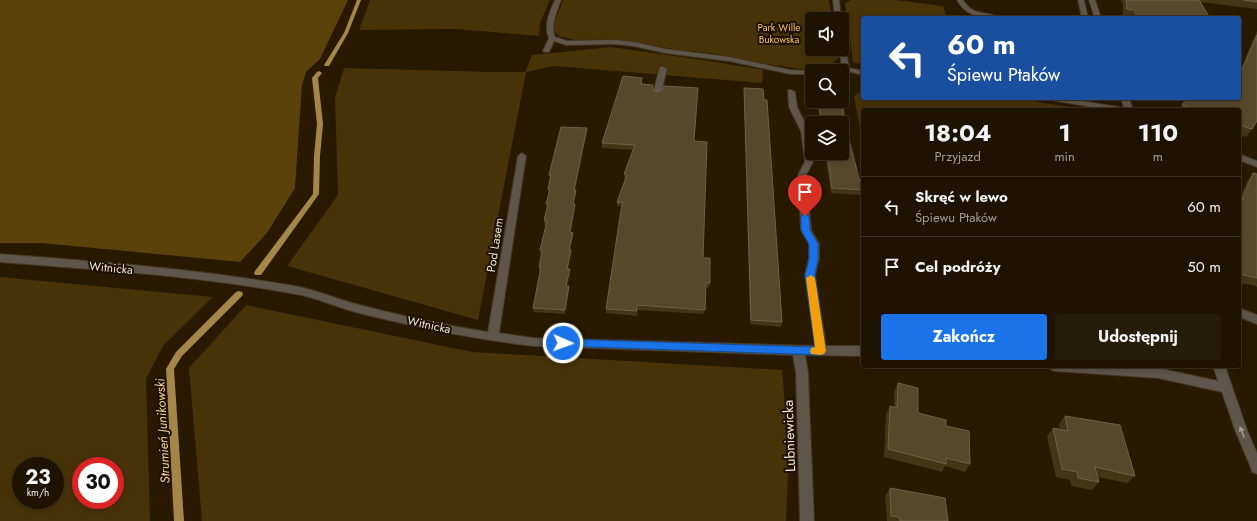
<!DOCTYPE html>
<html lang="pl">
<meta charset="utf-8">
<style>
:root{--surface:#1e1300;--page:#261c0a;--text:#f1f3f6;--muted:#a19e99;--line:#3c3222;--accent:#1a73e8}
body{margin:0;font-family:Jost,sans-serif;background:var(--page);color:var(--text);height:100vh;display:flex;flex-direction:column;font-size:15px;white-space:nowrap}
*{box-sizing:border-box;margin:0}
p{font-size:13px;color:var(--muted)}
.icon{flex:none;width:22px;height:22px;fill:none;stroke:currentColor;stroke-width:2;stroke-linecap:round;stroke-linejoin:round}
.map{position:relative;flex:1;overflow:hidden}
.side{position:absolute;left:861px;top:108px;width:380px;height:260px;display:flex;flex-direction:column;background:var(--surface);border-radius:4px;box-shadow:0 2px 6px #0003,0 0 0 1px var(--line)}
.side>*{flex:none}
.banner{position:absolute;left:861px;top:16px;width:380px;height:84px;border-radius:4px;box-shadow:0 2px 6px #0003,0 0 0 1px var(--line);background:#1a4fa0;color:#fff;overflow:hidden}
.controls{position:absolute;left:805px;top:12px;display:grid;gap:8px}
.controls a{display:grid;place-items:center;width:44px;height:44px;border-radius:4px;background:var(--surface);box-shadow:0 2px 6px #0003,0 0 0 1px var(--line);font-size:20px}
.speed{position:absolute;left:12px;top:457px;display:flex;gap:8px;font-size:20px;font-weight:700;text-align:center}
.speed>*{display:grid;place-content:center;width:52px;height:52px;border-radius:50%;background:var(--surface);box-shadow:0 2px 6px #0003,0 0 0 1px var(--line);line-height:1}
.speed small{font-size:10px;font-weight:400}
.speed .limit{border:6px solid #d22;background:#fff;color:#111}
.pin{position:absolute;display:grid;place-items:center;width:34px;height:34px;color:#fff;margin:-41px -17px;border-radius:50% 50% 50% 0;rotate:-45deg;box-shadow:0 0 4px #0007}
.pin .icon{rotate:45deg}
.me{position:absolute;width:44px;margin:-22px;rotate:92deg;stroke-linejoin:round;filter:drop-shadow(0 0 3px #0008)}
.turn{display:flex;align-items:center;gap:14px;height:84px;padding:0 20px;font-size:18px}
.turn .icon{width:52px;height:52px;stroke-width:2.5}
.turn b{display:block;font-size:28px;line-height:34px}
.eta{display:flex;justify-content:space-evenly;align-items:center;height:68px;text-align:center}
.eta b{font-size:24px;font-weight:700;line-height:28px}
.button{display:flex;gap:8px;margin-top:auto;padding:8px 20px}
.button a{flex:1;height:46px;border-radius:4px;background:var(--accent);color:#fff;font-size:16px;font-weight:700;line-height:46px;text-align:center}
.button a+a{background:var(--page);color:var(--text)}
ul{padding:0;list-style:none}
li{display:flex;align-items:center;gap:12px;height:60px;padding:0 20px;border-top:1px solid var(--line)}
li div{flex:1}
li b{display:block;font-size:15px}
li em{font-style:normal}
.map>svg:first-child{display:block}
.green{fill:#483207;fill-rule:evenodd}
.forest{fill:#5b410a}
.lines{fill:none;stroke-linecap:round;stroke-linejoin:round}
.stream{fill:#a48648;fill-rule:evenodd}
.minor-casing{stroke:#44361e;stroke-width:2}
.minor{fill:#5e564a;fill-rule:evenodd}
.wall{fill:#453517}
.shaded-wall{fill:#322205}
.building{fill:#57482c;stroke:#6f6146}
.oneway{fill:#a69e90}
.route{fill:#1a73e8;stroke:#114b97}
.slow{fill:#f59e0b}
.labels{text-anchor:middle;stroke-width:4;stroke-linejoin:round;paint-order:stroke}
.far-park-label{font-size:10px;fill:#f6c165;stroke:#1c1100}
.street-label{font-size:12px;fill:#efe5d5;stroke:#1c1100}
.water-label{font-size:13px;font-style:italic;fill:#fcd593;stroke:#1c1100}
.near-street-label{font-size:14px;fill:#efe5d5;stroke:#1c1100}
</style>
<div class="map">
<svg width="1257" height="521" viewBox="0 0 1257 521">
<rect width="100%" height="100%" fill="#281900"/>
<!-- green -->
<path class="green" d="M370 0H550L540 23 539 36 456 29 359 30Z
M563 0H829L832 19H812V49H838L839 57 829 68 801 69 753 62 711 53 679 50 613 39 575 40 559 36 552 29Z
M851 0H896L943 6 947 18H863V65L853 62 845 3Z
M611 47 710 61 763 70 762 83 554 66 526 72 478 320 287 266 338 195 335 98 344 68 492 72H525L532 55Z
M863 90V98H1012L1089 110H863V146L854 96Z
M0 277 213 297 163 346 146 379 150 521H0ZM21 466H55V500H21ZM81 466H115V500H81Z
M246 305 472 352 782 370 789 450 786 521H202L189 368Z"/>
<!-- forest -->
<path class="forest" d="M0 0H348L320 59 306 72 302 85 295 188 267 233 240 262 42 243H0Z"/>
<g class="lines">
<!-- stream -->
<path class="stream" d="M357 0H361L348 33 329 66H325L324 65 344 33Z
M319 71 322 73 318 78 323 124 320 156 319 194 261 275H255L254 273 255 271 313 194 314 156 317 124 312 78 317 72Z
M239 291 242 292 243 294 242 296 182 356 174 369 184 521H174L166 369 176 352 236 292Z"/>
<!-- minor casing -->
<g class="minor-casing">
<path id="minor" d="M555 0H561C557 11 550 25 555 37L567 41 615 40 633 42 665 49 729 57 790 70 815 71H812V74H790L729 61 665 53 633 46 615 44 566 45 554 41 549 52H545L543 51 549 38C543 25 550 12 555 0Z
M833 0H839L841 19H835Z
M957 0H963C974 18 988 10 1000 18 983 18 966 17 957 0Z
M1078 0H1084L1088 18H1082Z
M1089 0H1095L1101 18H1095Z
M842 43 845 45 849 68 863 71V75L846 71 842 73V71H836L842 68 839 49H842Z
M660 67H663L667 69 661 93 657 95 653 93Z
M788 90H791L795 92 797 107 809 131 813 162 806 175 811 230 819 244V259L815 275 826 346H863V356L805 355 808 373 814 521H800L796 373 793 355 533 346C473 339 414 327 355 312 337 307 319 299 301 295 202 276 100 270 0 262V254C100 262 201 269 300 287 318 291 335 298 352 303 397 315 443 325 488 332L518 156 522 153 526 156 499 333 533 338 815 346 805 275 809 259V244L801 230 798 175 805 162 801 131 789 107Z
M1046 98H1064L1124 108 1121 98H1129L1133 110H1109L1050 100Z
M1239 154 1257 161V167L1239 160Z
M1239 308 1257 315V324L1239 317Z
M1048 366H1124L1158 368 1218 381 1213 366H1225L1247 430 1257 453V474L1252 472 1251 468 1235 430 1222 392 1158 378 1054 371 1050 369Z"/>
</g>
<!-- minor -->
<use href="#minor" class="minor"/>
</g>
<!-- wall -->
<path class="wall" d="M1121 0H1257V9L1200 2 1210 18H1131L1130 17 1123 16V4Z
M1257 31V121L1252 129 1246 137 1239 135V110H1178L1182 105 1241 68Z
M642 82V84L652 90 694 141 703 258 710 283 709 288 706 287 704 314 637 310V316L606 313V309L622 207 617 206V202L625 179H624V174L633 150 602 148V143Z
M744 88 782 322 781 327 750 324 744 92Z
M817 101H842L845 124 862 190 860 195 831 193 825 153H842V123H820Z
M587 128V133L575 190H576V194L574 204 575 208 571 232 573 237 570 250 572 255 569 269 570 273 567 286H569V291L565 314 534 312 533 308 540 272H539V267L542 255H541L540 250 546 225H544V220L547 208 546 204 549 193H548V189L550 180 549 175Z
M1253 173 1257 174V287L1253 285 1239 283V194L1240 197 1248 180Z
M898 383 918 413 946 426 970 464 965 472 945 466 942 472 884 457 886 414 890 406 894 407V392Z
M1065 416 1135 476 1127 483 1098 477 1099 482 1092 490 1071 486 1070 480 1056 477 1047 436 1053 428 1060 429 1059 424Z
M890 488 948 521H887L885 496Z"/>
<!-- shaded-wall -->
<path class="shaded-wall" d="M587 128V133L574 194V190Z
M576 190V194L573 208V204Z
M575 204V208L570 237V232Z
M573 233V237L569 255V250Z
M571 250 572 255 568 273 567 269Z
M570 269V273L567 291 566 286Z
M569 286V291L565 314V310Z"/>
<!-- building -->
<path class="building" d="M1126 0H1199L1210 18H1138L1134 10 1127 9Z
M1243 0H1257V2Z
M975 16 990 18H975Z
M1257 35V37H1256L1257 42V121L1252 129 1239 125V110H1196L1182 105 1188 98H1239V66L1242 70Z
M623 76 642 78 641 84 653 85 652 89 656 92 662 90 664 86 698 88 694 141 707 142 703 258H710V283H706L705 310 637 305V311L606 309 621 210 623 203 617 202 627 175 624 174 635 145 602 143Z
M744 88 763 89 764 100H767L782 322 751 320Z
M842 99 845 124 862 190 832 188 827 153H842V123H822L818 101H842Z
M561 127 587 128 574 190H576L573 204H575L570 232 573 233 569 250H571L567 269H570L566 286H569L565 310 533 308 541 267H539L542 251 540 250 547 221 544 220 548 204H546L550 189H548L551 175H549Z
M1253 173 1257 174V278L1239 274V194L1242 200Z
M898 383 918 388V413L946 420V426L969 431 970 464 946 458V464L888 449 890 406 897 408Z
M1065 416 1120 425 1135 476 1095 467 1099 482 1078 478 1077 472 1062 469 1053 428 1068 431Z
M890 488 945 498 948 521H900L899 517 891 516Z"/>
<!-- one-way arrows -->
<defs><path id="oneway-solid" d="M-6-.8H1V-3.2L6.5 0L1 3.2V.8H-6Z"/></defs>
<use class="oneway" href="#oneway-solid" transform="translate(1242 432) rotate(-111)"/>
<!-- route -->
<path class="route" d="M805 213 809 216 810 230 818 244V259L815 275 826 351 824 354 821 355 560 346 558 343 560 340 563 339 815 347 805 275 809 259V244L801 230V216Z"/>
<!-- slow -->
<path class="slow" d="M811 275 815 278 826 351 824 354 821 355 811 354 810 351 811 348 815 347 806 278Z"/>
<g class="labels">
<!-- far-park labels -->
<g class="far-park-label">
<text x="779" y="31">Park Wille<tspan x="779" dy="12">Bukowska</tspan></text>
</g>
<!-- street labels -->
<g class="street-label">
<text transform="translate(495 245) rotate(-81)" y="4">Pod Lasem</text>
<text transform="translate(111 268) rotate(5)" y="4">Witnicka</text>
<text transform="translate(429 325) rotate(12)" y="4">Witnicka</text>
</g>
<!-- water labels -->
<g class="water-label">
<text transform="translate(162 431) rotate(-93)" y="5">Strumień Junikowski</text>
</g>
<!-- near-street labels -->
<g class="near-street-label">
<text transform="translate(789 436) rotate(-92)" y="5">Lubniewicka</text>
</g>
</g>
</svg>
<div class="controls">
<a><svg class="icon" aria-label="sound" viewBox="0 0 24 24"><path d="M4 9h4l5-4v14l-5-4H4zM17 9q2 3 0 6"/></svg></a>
<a><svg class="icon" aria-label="search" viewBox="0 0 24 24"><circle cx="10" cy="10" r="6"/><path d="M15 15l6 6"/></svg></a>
<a><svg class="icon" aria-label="layers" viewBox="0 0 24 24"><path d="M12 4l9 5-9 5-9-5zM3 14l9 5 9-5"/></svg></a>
</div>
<div class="speed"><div>23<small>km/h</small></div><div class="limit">30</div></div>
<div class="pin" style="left:805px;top:216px;background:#d93025"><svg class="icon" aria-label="arrive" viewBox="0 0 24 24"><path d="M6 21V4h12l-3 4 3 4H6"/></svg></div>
<svg class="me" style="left:563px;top:343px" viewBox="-20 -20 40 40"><circle r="17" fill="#1a73e8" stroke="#fff" stroke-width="3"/><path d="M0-11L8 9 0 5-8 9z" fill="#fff"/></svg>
<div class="banner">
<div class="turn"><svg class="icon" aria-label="left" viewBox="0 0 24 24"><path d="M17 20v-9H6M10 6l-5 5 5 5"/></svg><div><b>60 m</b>Śpiewu Ptaków</div></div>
</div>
<section class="side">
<div class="eta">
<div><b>18:04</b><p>Przyjazd</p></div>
<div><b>1</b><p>min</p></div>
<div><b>110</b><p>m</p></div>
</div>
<ul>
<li><svg class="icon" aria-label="left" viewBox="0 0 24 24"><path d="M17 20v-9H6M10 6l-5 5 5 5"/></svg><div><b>Skręć w lewo</b><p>Śpiewu Ptaków</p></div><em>60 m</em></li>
<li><svg class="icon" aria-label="arrive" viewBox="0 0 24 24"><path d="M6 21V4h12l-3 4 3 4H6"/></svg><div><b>Cel podróży</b></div><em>50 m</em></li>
</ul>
<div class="button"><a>Zakończ</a><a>Udostępnij</a></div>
</section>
</div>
